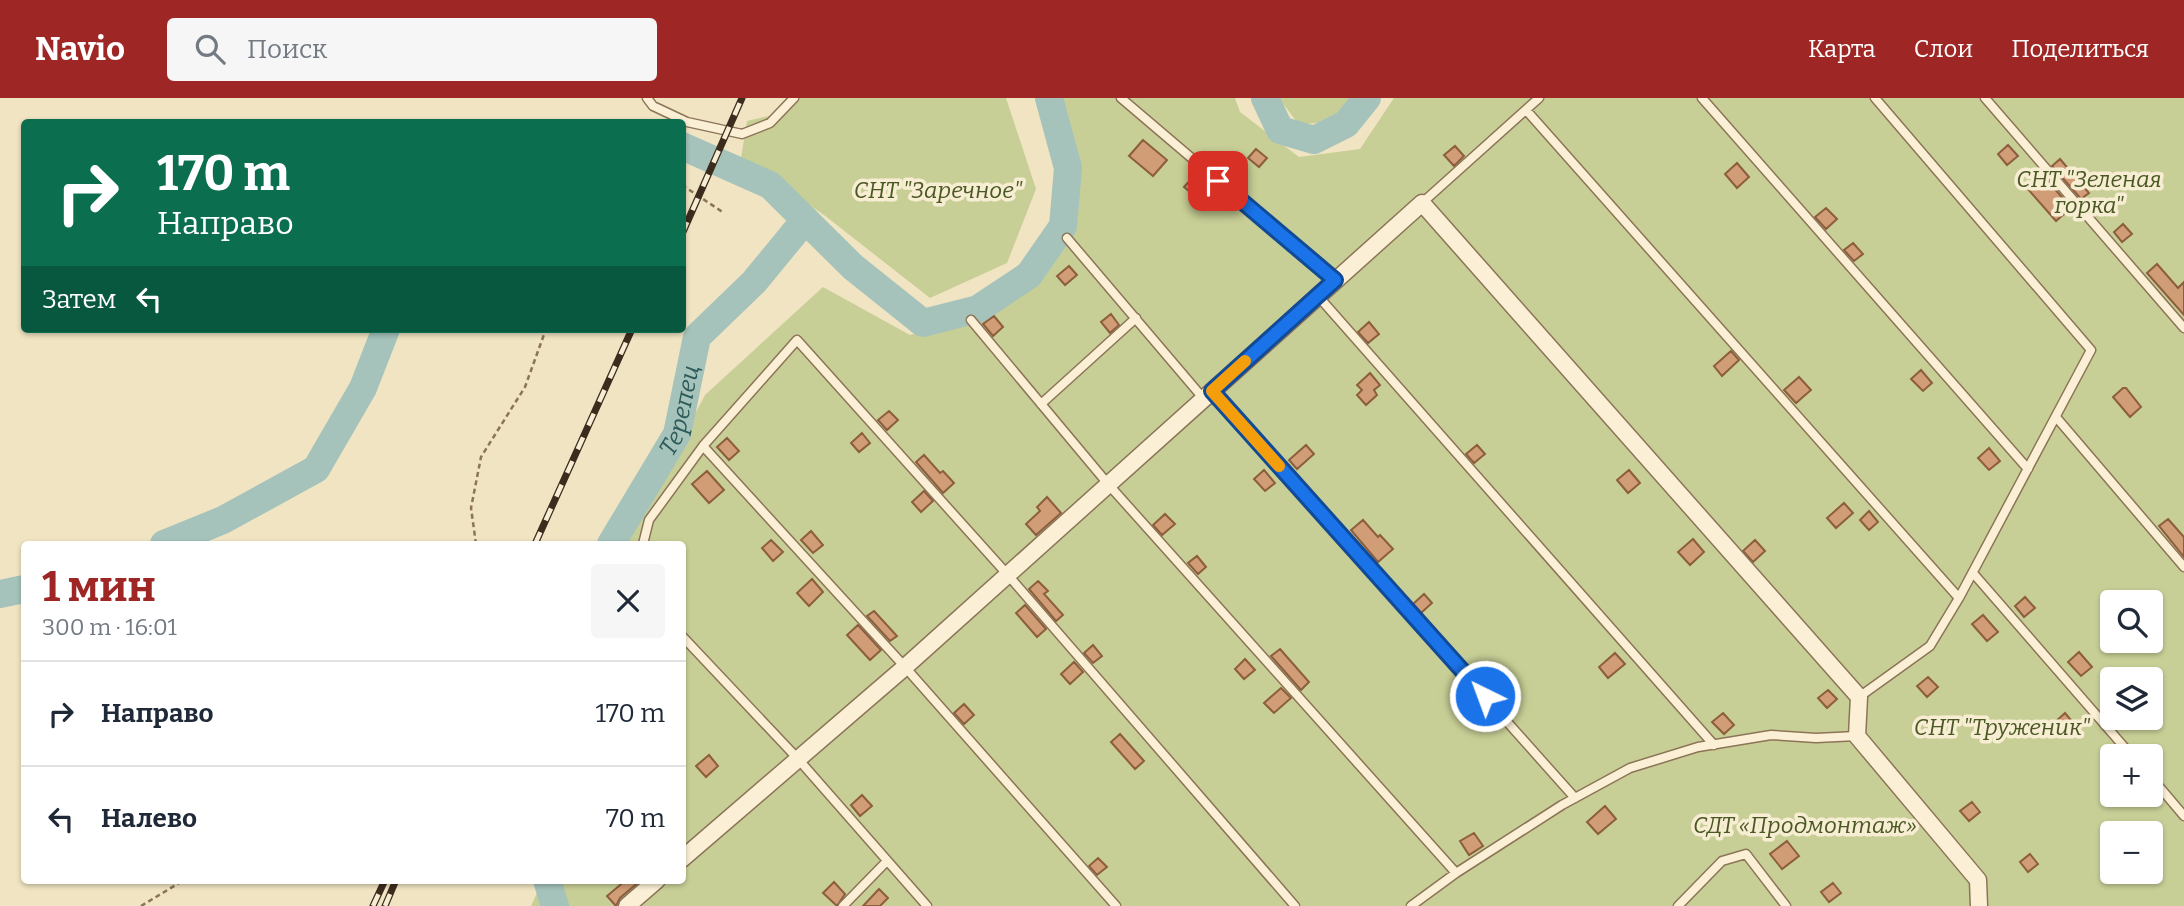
<!DOCTYPE html>
<html lang="ru">
<meta charset="utf-8">
<style>
:root{--surface:#fff;--page:#f6f6f7;--text:#1f2937;--muted:#747a83;--line:#e0e1e3;--accent:#9e2625}
body{margin:0;font-family:Bitter,serif;background:var(--page);color:var(--text);height:100vh;display:flex;flex-direction:column;font-size:26px;white-space:nowrap}
*{box-sizing:border-box;margin:0}
p{font-size:23px;color:var(--muted)}
.icon{flex:none;width:38px;height:38px;fill:none;stroke:currentColor;stroke-width:2;stroke-linecap:round;stroke-linejoin:round}
.map{position:relative;flex:1;overflow:hidden}
.drawer{position:absolute;left:21px;top:443px;width:665px;height:343px;display:flex;flex-direction:column;background:var(--surface);border-radius:7px;box-shadow:0 2px 5px #0004}
.drawer>*{flex:none}
.guide{position:absolute;left:21px;top:21px;width:665px;height:214px;border-radius:7px;box-shadow:0 2px 5px #0004;background:#0b6e4f;color:#fff;overflow:hidden}
.buttons{position:absolute;left:2100px;top:492px;display:grid;gap:14px}
.buttons a{display:grid;place-items:center;width:63px;height:63px;border-radius:7px;background:var(--surface);box-shadow:0 2px 5px #0004;font-size:35px}
.pin{position:absolute;display:grid;place-items:center;width:60px;height:60px;color:#fff;margin:-30px;border-radius:14px;box-shadow:0 4px 10px #0006}
.me{position:absolute;width:77px;margin:-38px;rotate:318deg;stroke-linejoin:round;filter:drop-shadow(0 0 5px #0008)}
.turn{display:flex;align-items:center;gap:24px;height:147px;padding:0 21px;font-size:32px}
.turn .icon{width:91px;height:91px;stroke-width:2.5}
.turn b{display:block;font-size:49px;line-height:60px}
.then{display:flex;align-items:center;height:66px;padding:0 21px;background:#0003;gap:14px;font-size:26px}
.round{display:grid;place-items:center;flex:none;width:74px;height:74px;border-radius:7px;background:var(--page)}
.head{display:flex;align-items:center;justify-content:space-between;height:119px;padding:0 21px}
h1{font-size:42px;font-weight:700;line-height:52px;color:var(--accent)}
ul{padding:0;list-style:none}
li{display:flex;align-items:center;gap:21px;height:105px;padding:0 21px;border-top:2px solid var(--line)}
li div{flex:1}
li b{display:block;font-size:26px}
li em{font-style:normal}
header{display:flex;align-items:center;gap:42px;box-sizing:border-box;height:98px;padding:0 35px;background:var(--accent);color:#fff}
header strong{font-size:33px}
nav{display:flex;gap:38px;margin-inline-start:auto;font-size:24px}
.search{width:490px;height:63px;background:var(--page);display:flex;align-items:center;gap:18px;box-sizing:border-box;padding:0 24px;border-radius:7px;color:var(--muted);font-size:26px}
.map>svg:first-child{display:block}
.green{fill:#c8cf96;fill-rule:evenodd}
.lines{fill:none;stroke-linecap:round;stroke-linejoin:round}
.river{stroke:#a5c3bb;stroke-width:28}
.building{fill:#d19d76;stroke:#8c5e3d;stroke-width:2}
.service-casing{stroke:#8c7458;stroke-width:11}
.minor-casing{stroke:#8c7458;stroke-width:19}
.path{stroke:#8c7458;stroke-width:2.5;stroke-dasharray:5 3.5;stroke-linecap:butt}
.service{stroke:#fbf0d6;stroke-width:8}
.minor{stroke:#fbf0d6;stroke-width:16}
.rail-casing{stroke:#3b2c1d;stroke-width:7}
.rail{stroke:#f7edd2;stroke-width:4.5;stroke-dasharray:13;stroke-linecap:butt}
.route-casing{stroke:#114b97;stroke-width:18}
.route{stroke:#1a73e8;stroke-width:12}
.slow{stroke:#f59e0b;stroke-width:12}
.labels{text-anchor:middle;stroke-width:7;stroke-linejoin:round;paint-order:stroke}
.park-label{font-size:23px;font-style:italic;fill:#4a5823;stroke:#f7edd2}
.water-label{font-size:24px;font-style:italic;fill:#2c5b59;stroke:#f7edd2}
</style>
<header>
<strong>Navio</strong>
<div class="search"><svg class="icon" aria-label="search" viewBox="0 0 24 24"><circle cx="10" cy="10" r="6"/><path d="M15 15l6 6"/></svg>Поиск</div>
<nav><a>Карта</a><a>Слои</a><a>Поделиться</a></nav>
</header>
<div class="map">
<svg width="2184" height="808" viewBox="0 0 2184 808">
<rect width="100%" height="100%" fill="#f0e4c2"/>
<!-- green -->
<path class="green" d="M795 0H1006L1036 91 1007 165 930 200 824 117 741 60 747 23 782 15Z
M1055 0H1235L1240 14 1299 59 1360 51 1394 0H2184V808H531L543 782H682V446H628L629 440 705 297 823 189 910 237 975 217 1034 187 1062 147 1076 68ZM2112 504H2151V542H2112ZM2112 581H2151V620H2112ZM2112 658H2151V696H2112ZM2112 735H2151V774H2112Z
M1279 0H1355L1338 22 1299 27Z"/>
<g class="lines">
<!-- river -->
<g class="river">
<path d="M1265 0 1280 32 1314 42 1346 26 1367 0"/>
<path d="M682 48 770 87 853 169 923 225 978 211 1029 177 1063 128 1068 70 1049 0"/>
<path d="M164 446 223 422 316 371 363 290 386 231"/>
<path id="s1" d="M611 446 677 336 697 239 754 184 805 122"/>
<path d="M0 496 24 491"/>
<path d="M547 782 555 808"/>
</g>
</g>
<!-- building -->
<path class="building" d="M1143 42 1167 62 1153 78 1129 58Z
M2008 47 2018 58 2007 67 1998 56Z
M1455 48 1464 58 1454 68 1444 57Z
M1256 51 1267 60 1259 69 1248 60Z
M2060 61 2089 95 2081 101 2052 68Z
M1737 65 1749 79 1737 90 1725 76Z
M2042 76 2071 110 2056 123 2027 90Z
M1194 78 1204 87 1195 98 1184 89Z
M1826 110 1837 121 1826 131 1815 119Z
M2123 126 2132 136 2122 144 2114 134Z
M1853 145 1863 156 1854 163 1844 152Z
M2157 166 2178 190 2184 184V217L2147 175Z
M1069 168 1077 177 1065 187 1057 178Z
M1111 216 1119 227 1110 235 1101 224Z
M994 218 1003 229 993 238 983 226Z
M1369 224 1379 236 1368 245 1358 234Z
M1731 253 1739 262 1722 278 1714 268Z
M1921 272 1932 285 1923 293 1911 281Z
M1370 275 1380 287 1374 292 1377 297 1366 307 1357 297 1362 292 1357 287Z
M1799 279 1811 292 1796 305 1784 292Z
M2123 290H2126L2141 309 2130 319 2113 299Z
M889 313 898 322 887 332 878 322Z
M862 335 870 345 859 354 851 345Z
M727 340 739 353 729 362 717 349Z
M1306 347 1314 356 1297 371 1289 362Z
M1477 347 1485 356 1474 365 1466 356Z
M1989 350 2000 363 1989 372 1978 360Z
M924 357 940 375 943 373 954 385 943 395 916 364Z
M1264 372 1275 385 1265 393 1254 381Z
M1629 372 1640 385 1628 395 1617 382Z
M707 373 724 392 709 405 692 386Z
M924 393 933 403 921 414 912 404Z
M1047 399 1061 415 1036 437 1026 426 1040 413 1037 409Z
M1844 405 1853 415 1836 430 1827 420Z
M1869 413 1878 424 1869 432 1860 422Z
M1165 416 1175 426 1162 437 1153 427Z
M2168 421 2184 439V459L2159 428Z
M1363 422 1378 439 1380 437 1393 451 1378 464 1351 432Z
M811 433 823 447 813 455 801 442Z
M1693 441 1704 454 1690 467 1678 454Z
M771 442 783 454 773 463 762 450Z
M1755 442 1765 453 1753 464 1743 453Z
M1197 458 1206 469 1198 476 1188 465Z
M812 481 823 494 809 508 797 495Z
M1038 483 1048 493 1044 496 1063 517 1056 523 1029 491Z
M1424 496 1432 505 1421 515 1413 506Z
M2025 499 2035 510 2024 519 2015 508Z
M1025 507 1046 531 1037 539 1016 515Z
M874 513 897 538 890 543 867 518Z
M1983 517 1998 534 1987 543 1972 526Z
M858 527 881 552 870 562 847 537Z
M1093 547 1102 558 1093 565 1084 555Z
M1280 551 1309 584 1301 592 1271 558Z
M2079 554 2092 569 2081 578 2068 564Z
M1615 555 1625 566 1608 580 1599 569Z
M1245 561 1255 572 1244 581 1235 571Z
M1074 564 1083 574 1070 586 1061 576Z
M1928 579 1938 589 1927 599 1917 588Z
M1281 590 1291 600 1274 615 1264 605Z
M1828 592 1837 601 1827 610 1818 600Z
M964 606 974 617 964 626 954 615Z
M1723 615 1734 627 1724 636 1712 624Z
M2065 615 2075 627 2065 637 2054 625Z
M1120 636 1144 663 1135 671 1111 644Z
M709 657 718 668 706 679 696 668Z
M862 697 872 708 860 718 851 707Z
M1972 704 1980 714 1969 723 1960 713Z
M1605 708 1616 721 1598 736 1587 724Z
M1474 735 1483 748 1469 757 1460 743Z
M1787 743 1799 758 1782 771 1770 756Z
M2030 756 2038 766 2028 774 2020 764Z
M1098 760 1107 769 1097 777 1089 768Z
M626 782H641L620 800 616 808 607 798Z
M834 784 845 796 837 808 823 795Z
M1833 785 1841 795 1829 804 1821 794Z
M879 791 888 800 880 808H863Z"/>
<g class="lines">
<!-- service casing -->
<g class="service-casing">
<path id="service" d="M647 0 653 8 687 24 742 36 770 25 794 0
M1121 0 1335 182
M1702 0 2028 371
M1985 0 2184 230
M1526 12 1959 500
M1422 105 1539 0
M1067 140 1203 300
M1318 198 1714 647
M971 222 1108 386 1456 775
M1212 293 1575 700
M1041 306 1136 220
M2056 319 2184 469
M703 348 905 569 1116 808
M643 446 649 422 703 348 797 242 1007 476 1295 808
M1973 475 2132 658
M682 538 799 662 927 808
M1859 599 1930 548 1959 500 2091 252 1875 0
M2151 679 2184 718
M843 808 887 763
M1411 808 1456 775 1562 707 1630 670 1698 649 1771 637 1816 640 1857 638
M1678 808 1722 763 1746 756 1786 808"/>
</g>
<!-- minor casing -->
<g class="minor-casing">
<path id="minor" d="M682 761 905 569 1422 105 1859 599 1857 638 1978 782 1979 808
M627 808 657 782"/>
</g>
<!-- path -->
<path class="path" d="M682 87 724 115
M476 446 471 410 481 359 525 289 546 231
M141 808 184 782"/>
<!-- service -->
<use href="#service" class="service"/>
<!-- minor -->
<use href="#minor" class="minor"/>
<!-- rail casing -->
<g class="rail-casing">
<path id="rail" d="M682 136 742 0
M535 446 632 231
M373 808 385 782
M385 808 396 782"/>
</g>
<!-- rail -->
<use href="#rail" class="rail"/>
</g>
<g class="lines">
<!-- route casing -->
<g class="route-casing">
<path id="route" d="M1218 83 1335 182 1212 293 1485 598"/>
</g>
<!-- route -->
<use href="#route" class="route"/>
<!-- slow -->
<path class="slow" d="M1245 263 1212 293 1279 368"/>
</g>
<g class="labels">
<!-- park labels -->
<g class="park-label">
<text x="2089" y="89">СНТ "Зеленая<tspan x="2089" dy="26">горка"</tspan></text>
<text x="938" y="100">СНТ "Заречное"</text>
<text x="2002" y="637">СНТ "Труженик"</text>
<text x="1805" y="735">СДТ «Продмонтаж»</text>
</g>
<!-- water labels -->
<g class="water-label">
<text dy="8" stroke="none"><textPath href="#s1" startOffset="152">Терепец</textPath></text>
</g>
</g>
</svg>
<div class="buttons">
<a><svg class="icon" aria-label="search" viewBox="0 0 24 24"><circle cx="10" cy="10" r="6"/><path d="M15 15l6 6"/></svg></a>
<a><svg class="icon" aria-label="layers" viewBox="0 0 24 24"><path d="M12 4l9 5-9 5-9-5zM3 14l9 5 9-5"/></svg></a>
<a>+</a>
<a>−</a>
</div>
<div class="pin" style="left:1218px;top:83px;background:#d93025"><svg class="icon" aria-label="arrive" viewBox="0 0 24 24"><path d="M6 21V4h12l-3 4 3 4H6"/></svg></div>
<svg class="me" style="left:1485px;top:598px" viewBox="-20 -20 40 40"><circle r="17" fill="#1a73e8" stroke="#fff" stroke-width="3"/><path d="M0-11L8 9 0 5-8 9z" fill="#fff"/></svg>
<div class="guide">
<div class="turn"><svg class="icon" aria-label="right" viewBox="0 0 24 24"><path d="M7 20v-9h11M14 6l5 5-5 5"/></svg><div><b>170 m</b>Направо</div></div>
<div class="then">Затем<svg class="icon" aria-label="left" viewBox="0 0 24 24"><path d="M17 20v-9H6M10 6l-5 5 5 5"/></svg></div>
</div>
<section class="drawer">
<div class="head"><div><h1>1 мин</h1><p>300 m · 16:01</p></div><a class="round"><svg class="icon" aria-label="close" viewBox="0 0 24 24"><path d="M6 6l12 12M18 6L6 18"/></svg></a></div>
<ul>
<li><svg class="icon" aria-label="right" viewBox="0 0 24 24"><path d="M7 20v-9h11M14 6l5 5-5 5"/></svg><div><b>Направо</b></div><em>170 m</em></li>
<li><svg class="icon" aria-label="left" viewBox="0 0 24 24"><path d="M17 20v-9H6M10 6l-5 5 5 5"/></svg><div><b>Налево</b></div><em>70 m</em></li>
</ul>
</section>
</div>
